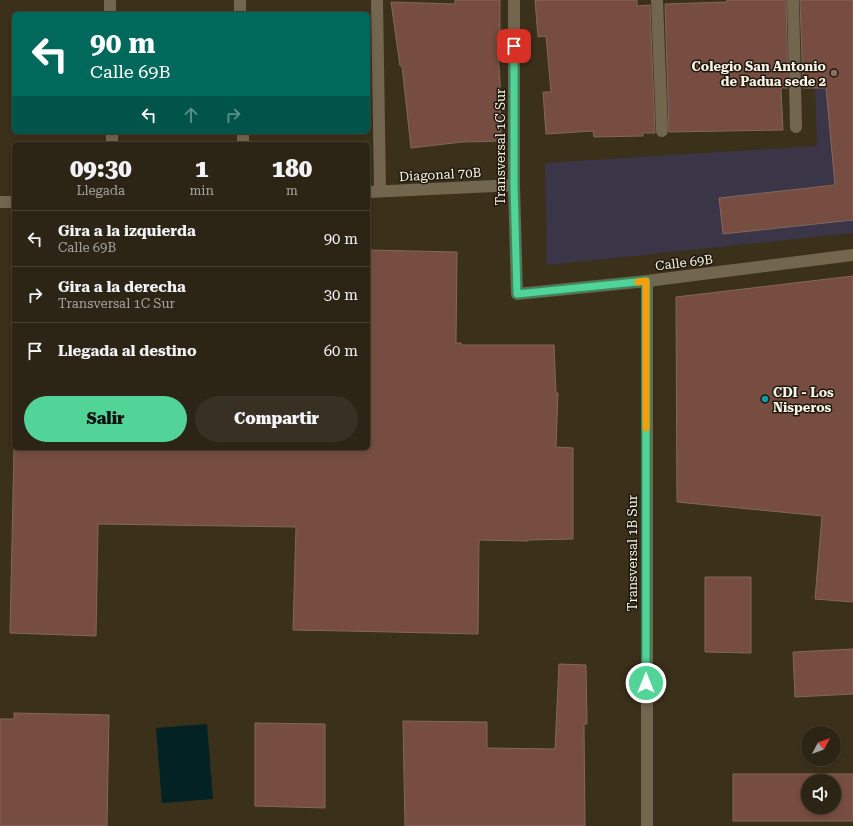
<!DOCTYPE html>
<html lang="es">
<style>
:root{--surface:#2c2414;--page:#383022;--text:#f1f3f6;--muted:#a6a4a0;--line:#484134;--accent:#52d397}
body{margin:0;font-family:"Roboto Serif",serif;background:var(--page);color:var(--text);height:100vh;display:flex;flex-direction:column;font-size:15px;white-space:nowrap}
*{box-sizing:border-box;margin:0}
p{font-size:13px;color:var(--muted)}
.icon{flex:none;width:22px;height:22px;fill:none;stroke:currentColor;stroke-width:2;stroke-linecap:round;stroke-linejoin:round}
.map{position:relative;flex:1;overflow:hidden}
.panel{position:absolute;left:12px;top:142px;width:358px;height:308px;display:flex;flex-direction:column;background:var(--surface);border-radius:6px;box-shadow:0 2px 6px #0003,0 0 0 1px var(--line)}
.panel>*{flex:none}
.banner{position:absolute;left:12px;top:12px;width:358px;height:122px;border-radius:6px;box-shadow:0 2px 6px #0003,0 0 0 1px var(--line);background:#00695c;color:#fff;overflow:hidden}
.needle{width:26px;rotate:49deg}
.buttons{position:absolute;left:801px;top:726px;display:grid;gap:8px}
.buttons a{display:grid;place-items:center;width:40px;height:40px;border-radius:50%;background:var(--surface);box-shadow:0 2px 6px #0003,0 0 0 1px var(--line);font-size:20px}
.pin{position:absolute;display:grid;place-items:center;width:34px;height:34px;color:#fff;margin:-17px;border-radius:8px;box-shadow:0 2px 6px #0006}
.me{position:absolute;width:44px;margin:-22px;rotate:0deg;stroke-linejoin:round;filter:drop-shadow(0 0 3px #0008)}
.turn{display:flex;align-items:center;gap:14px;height:84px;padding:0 12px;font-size:18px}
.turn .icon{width:52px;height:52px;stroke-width:2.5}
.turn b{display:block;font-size:28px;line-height:34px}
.lanes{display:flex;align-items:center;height:38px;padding:0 12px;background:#0003;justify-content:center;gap:20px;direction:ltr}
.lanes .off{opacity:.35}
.eta{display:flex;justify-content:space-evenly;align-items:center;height:68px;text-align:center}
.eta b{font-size:24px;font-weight:800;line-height:28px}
.action{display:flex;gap:8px;margin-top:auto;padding:8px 12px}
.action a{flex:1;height:46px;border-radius:24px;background:var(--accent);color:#111;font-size:16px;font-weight:800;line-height:46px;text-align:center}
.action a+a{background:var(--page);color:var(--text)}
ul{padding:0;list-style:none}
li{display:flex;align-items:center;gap:12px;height:56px;padding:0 12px;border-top:1px solid var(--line)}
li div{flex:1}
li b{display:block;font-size:15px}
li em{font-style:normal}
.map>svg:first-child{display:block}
.education{fill:#3a3647}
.water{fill:#032223}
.building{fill:#764d40;stroke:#83675e;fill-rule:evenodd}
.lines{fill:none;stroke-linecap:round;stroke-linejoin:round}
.service{stroke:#72674e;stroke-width:12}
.minor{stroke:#72674e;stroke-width:12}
.route-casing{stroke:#358962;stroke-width:10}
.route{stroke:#52d397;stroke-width:7}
.slow{stroke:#f59e0b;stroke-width:7}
.education-dot{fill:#8d6e63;stroke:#1e190f;stroke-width:1.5}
.culture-dot{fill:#0f9aa8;stroke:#1e190f;stroke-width:1.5}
.labels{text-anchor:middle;stroke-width:3;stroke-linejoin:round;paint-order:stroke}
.poi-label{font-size:13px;font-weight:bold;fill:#fbf4e6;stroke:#1e190f;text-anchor:end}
.street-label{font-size:13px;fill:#fbf4e6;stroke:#1e190f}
</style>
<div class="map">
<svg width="853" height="826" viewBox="0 0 853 826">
<rect width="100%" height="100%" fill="#3b301a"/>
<!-- education -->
<path class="education" d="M812 0H853V233L547 265 545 163 817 146Z"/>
<!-- water -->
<path class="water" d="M207 724 213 799 162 803 156 728Z"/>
<!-- building -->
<path class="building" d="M455 0H500V38H497L500 80 501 141 462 142 411 148 402 66H400L391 2 455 4Z
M535 0H637V6L650 5 655 133H643V136L594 137 593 131 546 134 543 92H551L546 36 538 37Z
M727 0H786L788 88H781L783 130 669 132 665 4 727 2Z
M800 0H853V220L723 234 719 198 835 185 826 88H803Z
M368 250 457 252 456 343H461V345H554L556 393H558L556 447 573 448V539L528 540V541L479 540 478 634 346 631 293 630 296 527 98 524 96 636 10 633 14 448H368Z
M853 276V602L815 599 822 516 677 502 676 297Z
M705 577H751V653L705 652Z
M853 649V694L795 697 793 652Z
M559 664 586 665 587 724H584L585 826H405L403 721 487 722V748L555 749Z
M14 713 109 715 107 826H0V719H14Z
M255 723 325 724V808L255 806Z
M733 774H853V821H733ZM808 781H834V807H808Z"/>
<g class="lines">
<!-- service -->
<path class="service" d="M110 0V14
M240 0V14
M377 0 380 191
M514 0V185
M657 0 662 131
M793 0 796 127
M112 132V144
M243 132V144"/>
<!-- minor -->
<path class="minor" d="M368 192 514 185 517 294 647 281 853 255
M0 202H14
M647 281V826"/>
</g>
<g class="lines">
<!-- route casing -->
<g class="route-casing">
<path id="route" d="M514 46V185L517 294 646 281V683"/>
</g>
<!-- route -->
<use href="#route" class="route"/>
<!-- slow -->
<path class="slow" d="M638 282 646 281V428"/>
</g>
<!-- markers -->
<circle class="education-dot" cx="834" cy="73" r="4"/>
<circle class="culture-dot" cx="765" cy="399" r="4"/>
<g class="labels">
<!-- poi labels -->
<g class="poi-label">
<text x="826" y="71">Colegio San Antonio<tspan x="826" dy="15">de Padua sede 2</tspan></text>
<text x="773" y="397" text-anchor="start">CDI - Los<tspan x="773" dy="15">Nisperos</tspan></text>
</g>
<!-- street labels -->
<g class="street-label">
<text transform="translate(500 147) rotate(-90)" y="5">Transversal 1C Sur</text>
<text transform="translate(440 174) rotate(-3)" y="5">Diagonal 70B</text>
<text transform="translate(684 262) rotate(-7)" y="5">Calle 69B</text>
<text transform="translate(632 553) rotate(-90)" y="5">Transversal 1B Sur</text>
</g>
</g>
</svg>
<div class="buttons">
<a><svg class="needle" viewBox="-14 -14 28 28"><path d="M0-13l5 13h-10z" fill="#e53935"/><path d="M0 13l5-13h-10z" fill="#a6a4a0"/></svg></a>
<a><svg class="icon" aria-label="sound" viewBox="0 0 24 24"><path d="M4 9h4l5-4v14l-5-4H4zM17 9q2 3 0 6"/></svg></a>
</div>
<div class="pin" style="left:514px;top:46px;background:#d93025"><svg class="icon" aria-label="arrive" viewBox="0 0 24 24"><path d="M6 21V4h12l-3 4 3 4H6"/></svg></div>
<svg class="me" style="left:646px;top:683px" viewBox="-20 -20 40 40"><circle r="17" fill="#52d397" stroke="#fff" stroke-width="3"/><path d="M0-11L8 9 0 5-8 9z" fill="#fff"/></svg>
<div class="banner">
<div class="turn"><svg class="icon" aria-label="left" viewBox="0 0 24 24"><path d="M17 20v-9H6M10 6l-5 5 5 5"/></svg><div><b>90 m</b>Calle 69B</div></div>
<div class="lanes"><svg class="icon" aria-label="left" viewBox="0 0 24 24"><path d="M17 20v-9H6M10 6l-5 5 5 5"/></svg><svg class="icon off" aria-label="ahead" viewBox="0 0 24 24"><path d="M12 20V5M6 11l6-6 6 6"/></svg><svg class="icon off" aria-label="right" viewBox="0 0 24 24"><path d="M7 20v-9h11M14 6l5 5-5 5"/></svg></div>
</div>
<section class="panel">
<div class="eta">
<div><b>09:30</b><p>Llegada</p></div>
<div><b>1</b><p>min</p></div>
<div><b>180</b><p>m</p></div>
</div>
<ul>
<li><svg class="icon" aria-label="left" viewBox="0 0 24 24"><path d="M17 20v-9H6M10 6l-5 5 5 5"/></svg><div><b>Gira a la izquierda</b><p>Calle 69B</p></div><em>90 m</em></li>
<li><svg class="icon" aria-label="right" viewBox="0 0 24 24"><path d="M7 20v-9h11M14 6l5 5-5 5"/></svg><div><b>Gira a la derecha</b><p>Transversal 1C Sur</p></div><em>30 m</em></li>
<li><svg class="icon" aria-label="arrive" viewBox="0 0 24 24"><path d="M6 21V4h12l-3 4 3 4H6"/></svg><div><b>Llegada al destino</b></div><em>60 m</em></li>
</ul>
<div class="action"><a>Salir</a><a>Compartir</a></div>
</section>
</div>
